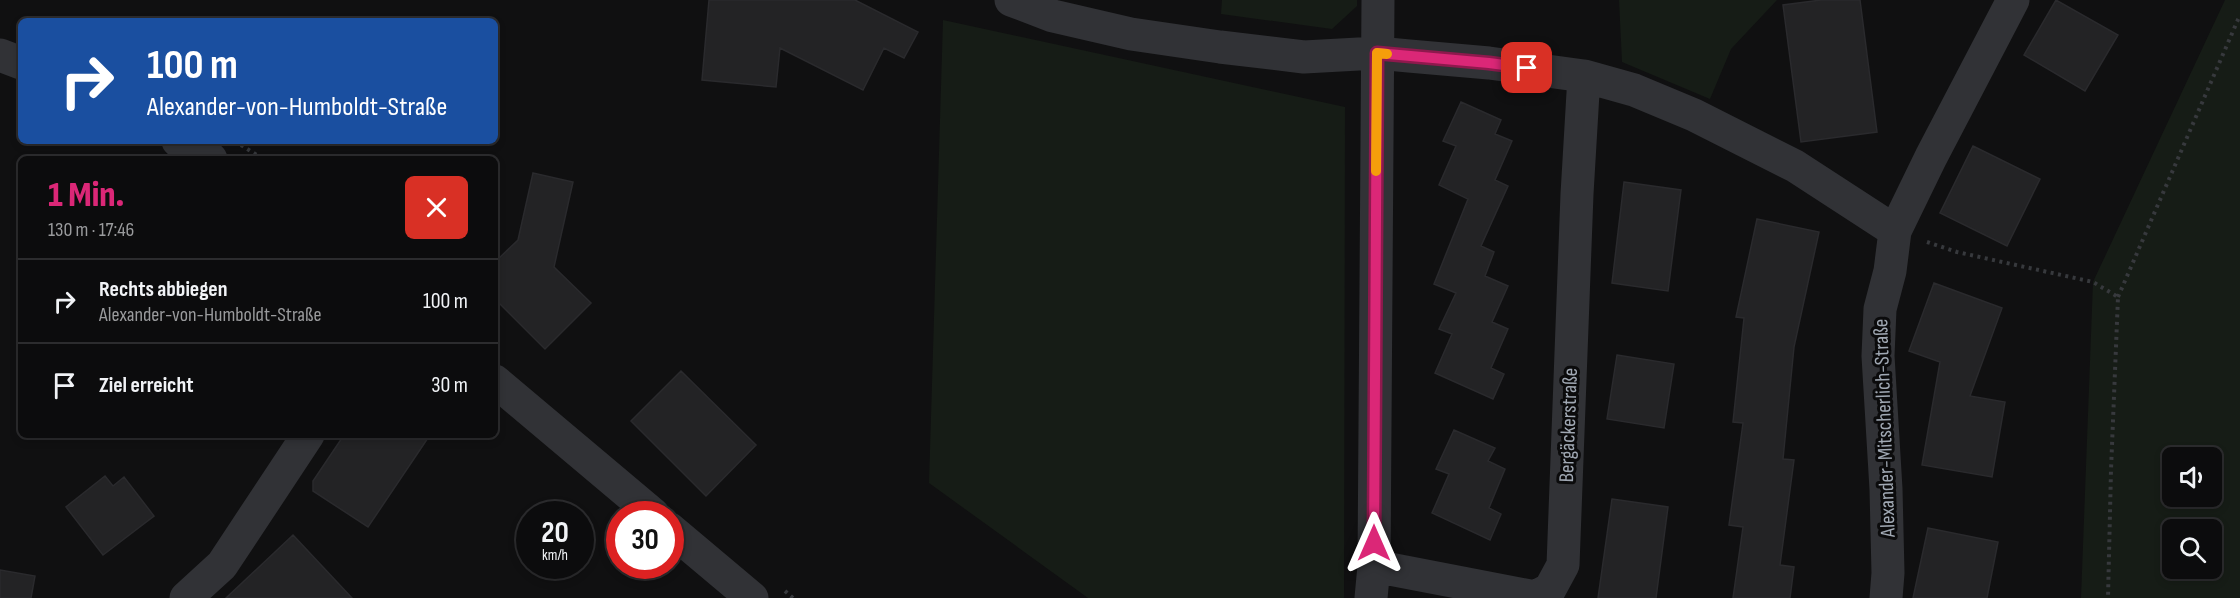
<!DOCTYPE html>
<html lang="de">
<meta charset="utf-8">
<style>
:root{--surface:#0c0c0d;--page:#151516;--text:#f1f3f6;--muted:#9a9b9d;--line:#2c2c2e;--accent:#db2777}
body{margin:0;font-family:"Sofia Sans Condensed",sans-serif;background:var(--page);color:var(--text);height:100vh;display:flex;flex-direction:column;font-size:22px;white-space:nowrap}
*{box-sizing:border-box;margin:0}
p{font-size:20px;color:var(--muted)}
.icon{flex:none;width:33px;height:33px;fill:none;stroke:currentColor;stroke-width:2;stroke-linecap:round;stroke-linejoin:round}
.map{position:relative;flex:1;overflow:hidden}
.side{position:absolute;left:18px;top:156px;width:480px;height:282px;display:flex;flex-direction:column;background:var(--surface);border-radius:9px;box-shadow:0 3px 9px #0003,0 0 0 2px var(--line)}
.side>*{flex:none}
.banner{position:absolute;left:18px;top:18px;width:480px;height:126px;border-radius:9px;box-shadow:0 3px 9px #0003,0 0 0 2px var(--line);background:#1a4fa0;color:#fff;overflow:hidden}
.fabs{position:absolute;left:2162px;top:447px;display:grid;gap:12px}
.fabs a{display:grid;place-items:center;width:60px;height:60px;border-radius:9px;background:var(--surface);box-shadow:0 3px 9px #0003,0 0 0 2px var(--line);font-size:30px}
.speed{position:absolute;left:516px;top:501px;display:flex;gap:12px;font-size:30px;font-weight:700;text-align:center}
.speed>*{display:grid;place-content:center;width:78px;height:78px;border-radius:50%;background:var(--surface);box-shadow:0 3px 9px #0003,0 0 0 2px var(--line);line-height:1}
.speed small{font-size:15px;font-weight:400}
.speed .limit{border:9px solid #d22;background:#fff;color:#111}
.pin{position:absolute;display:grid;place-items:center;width:51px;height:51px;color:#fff;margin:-26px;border-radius:12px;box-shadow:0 3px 9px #0006}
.me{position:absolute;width:66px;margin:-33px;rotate:0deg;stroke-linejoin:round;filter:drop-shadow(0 0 4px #0008)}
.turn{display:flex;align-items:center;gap:21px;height:126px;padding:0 30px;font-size:27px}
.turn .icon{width:78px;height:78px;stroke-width:2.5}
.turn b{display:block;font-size:42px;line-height:51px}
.round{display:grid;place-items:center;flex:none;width:63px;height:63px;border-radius:9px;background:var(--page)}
.overview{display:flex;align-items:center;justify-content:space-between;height:102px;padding:0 30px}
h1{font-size:36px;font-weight:800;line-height:45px;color:var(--accent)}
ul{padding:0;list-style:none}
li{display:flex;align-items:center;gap:18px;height:84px;padding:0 30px;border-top:2px solid var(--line)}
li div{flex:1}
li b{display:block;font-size:22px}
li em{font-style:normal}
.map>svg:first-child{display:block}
.green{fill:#161c16;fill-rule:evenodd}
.building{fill:#232325;stroke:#2a2a2d;stroke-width:1.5}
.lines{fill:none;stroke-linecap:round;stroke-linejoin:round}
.path{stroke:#37393d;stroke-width:4;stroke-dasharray:3 4.5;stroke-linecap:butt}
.minor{stroke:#313236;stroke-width:33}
.route-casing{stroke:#8e194d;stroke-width:15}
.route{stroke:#db2777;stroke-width:10}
.slow{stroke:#f59e0b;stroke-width:10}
.labels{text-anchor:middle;stroke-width:6;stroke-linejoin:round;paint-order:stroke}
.street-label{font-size:21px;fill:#a0a8b3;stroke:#0b0b0c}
</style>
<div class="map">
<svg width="2240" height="598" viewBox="0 0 2240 598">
<rect width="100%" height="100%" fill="#101011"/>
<!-- green -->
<path class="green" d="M1222 0H1357V6L1332 29 1221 14Z
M1619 0H1777L1731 49 1710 99 1622 62Z
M2225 0H2240V598H2081L2093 282ZM2172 458H2211V496H2172ZM2172 530H2211V568H2172Z
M943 20 1345 107 1344 598H1088L929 483Z"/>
<!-- building -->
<path class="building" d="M709 0H855L918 32 904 58 884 48 863 90 780 48 776 87 702 80Z
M1821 0H1860L1877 132 1801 142 1783 5Z
M2056 0 2118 35 2085 91 2024 55Z
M1461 102 1501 120 1495 134 1512 141 1495 180 1508 186 1481 246 1494 252 1485 276 1508 286 1492 322 1508 329 1491 368 1504 374 1493 399 1435 373 1452 334 1439 329 1456 293 1434 284 1468 199 1439 185 1456 146 1443 141Z
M1973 146 2040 179 2007 246 1940 213Z
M533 173 573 182 554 267 591 303 545 349 495 299V262L518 240Z
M1624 182 1681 190 1668 291 1612 283Z
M1757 219 1819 232 1794 347 1783 459 1794 460 1780 565 1794 567 1790 598H1733L1743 527 1729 525 1743 423 1733 422 1744 318 1736 317Z
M1934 283 2002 308 1970 396 2005 402 1992 477 1922 465 1940 362 1909 351Z
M1617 355 1674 364 1664 428 1607 419Z
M681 371 756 445 706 496 631 421Z
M1454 430 1495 448 1488 461 1505 469 1489 508 1501 514 1490 540 1432 513 1449 474 1436 469Z
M344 435H430L368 527 313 491V481Z
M105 476 113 486 124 477 154 516 103 555 66 507Z
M1612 499 1668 507 1656 598H1598Z
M1928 528 1998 542 1987 598H1913Z
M293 535 352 598H226Z
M0 570 35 576 31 598H0Z"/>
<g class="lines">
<!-- path -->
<path class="path" d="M241 145 263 159
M1927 242 1957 252 2093 282 2118 297 2111 470 2108 598
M2118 297 2240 15
M785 591 793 598"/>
<!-- minor -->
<path class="minor" d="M1011 0 1053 16 1131 34 1220 47 1304 57 1377 53 1409 56 1489 63 1584 76 1634 90 1694 115 1795 166 1895 231
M0 55 21 63
M178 141 211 159
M495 381 653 514
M670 529 752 598
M1374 566 1535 597 1550 589 1563 565 1577 194 1584 76
M186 598 222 565 308 435
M1371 598 1374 566 1378 0
M1886 598 1888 573 1886 489 1878 356 1880 309 1890 271 1895 231 1931 157 2013 0"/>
</g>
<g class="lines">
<!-- route casing -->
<g class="route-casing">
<path id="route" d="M1374 543 1377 53 1489 63 1527 68"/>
</g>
<!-- route -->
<use href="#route" class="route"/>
<!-- slow -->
<path class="slow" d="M1376 171 1377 53 1387 54"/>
</g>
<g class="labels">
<!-- street labels -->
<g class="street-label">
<text transform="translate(1568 425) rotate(-88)" y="7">Bergäckerstraße</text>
<text transform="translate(1884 428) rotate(-92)" y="7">Alexander-Mitscherlich-Straße</text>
</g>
</g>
</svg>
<div class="fabs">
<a><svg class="icon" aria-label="sound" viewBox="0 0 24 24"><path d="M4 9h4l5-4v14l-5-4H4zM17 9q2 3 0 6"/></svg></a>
<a><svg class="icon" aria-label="search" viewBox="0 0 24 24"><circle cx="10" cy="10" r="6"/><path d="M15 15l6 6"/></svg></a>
</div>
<div class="speed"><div>20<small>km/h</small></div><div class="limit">30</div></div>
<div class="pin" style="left:1527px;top:68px;background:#d93025"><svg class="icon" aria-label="arrive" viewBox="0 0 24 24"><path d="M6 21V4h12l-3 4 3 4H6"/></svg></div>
<svg class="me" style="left:1374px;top:543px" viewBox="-20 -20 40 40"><path d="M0-17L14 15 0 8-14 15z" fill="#db2777" stroke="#fff" stroke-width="4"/></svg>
<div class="banner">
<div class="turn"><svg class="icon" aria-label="right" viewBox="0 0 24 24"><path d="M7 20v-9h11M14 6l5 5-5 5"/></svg><div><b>100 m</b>Alexander-von-Humboldt-Straße</div></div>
</div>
<section class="side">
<div class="overview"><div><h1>1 Min.</h1><p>130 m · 17:46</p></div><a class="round" style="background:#d93025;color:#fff"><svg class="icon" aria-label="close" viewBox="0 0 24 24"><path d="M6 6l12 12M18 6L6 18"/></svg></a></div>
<ul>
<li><svg class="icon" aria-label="right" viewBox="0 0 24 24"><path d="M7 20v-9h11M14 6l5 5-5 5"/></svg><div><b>Rechts abbiegen</b><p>Alexander-von-Humboldt-Straße</p></div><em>100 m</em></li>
<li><svg class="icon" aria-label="arrive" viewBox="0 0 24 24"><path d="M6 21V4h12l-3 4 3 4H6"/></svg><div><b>Ziel erreicht</b></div><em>30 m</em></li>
</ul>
</section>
</div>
